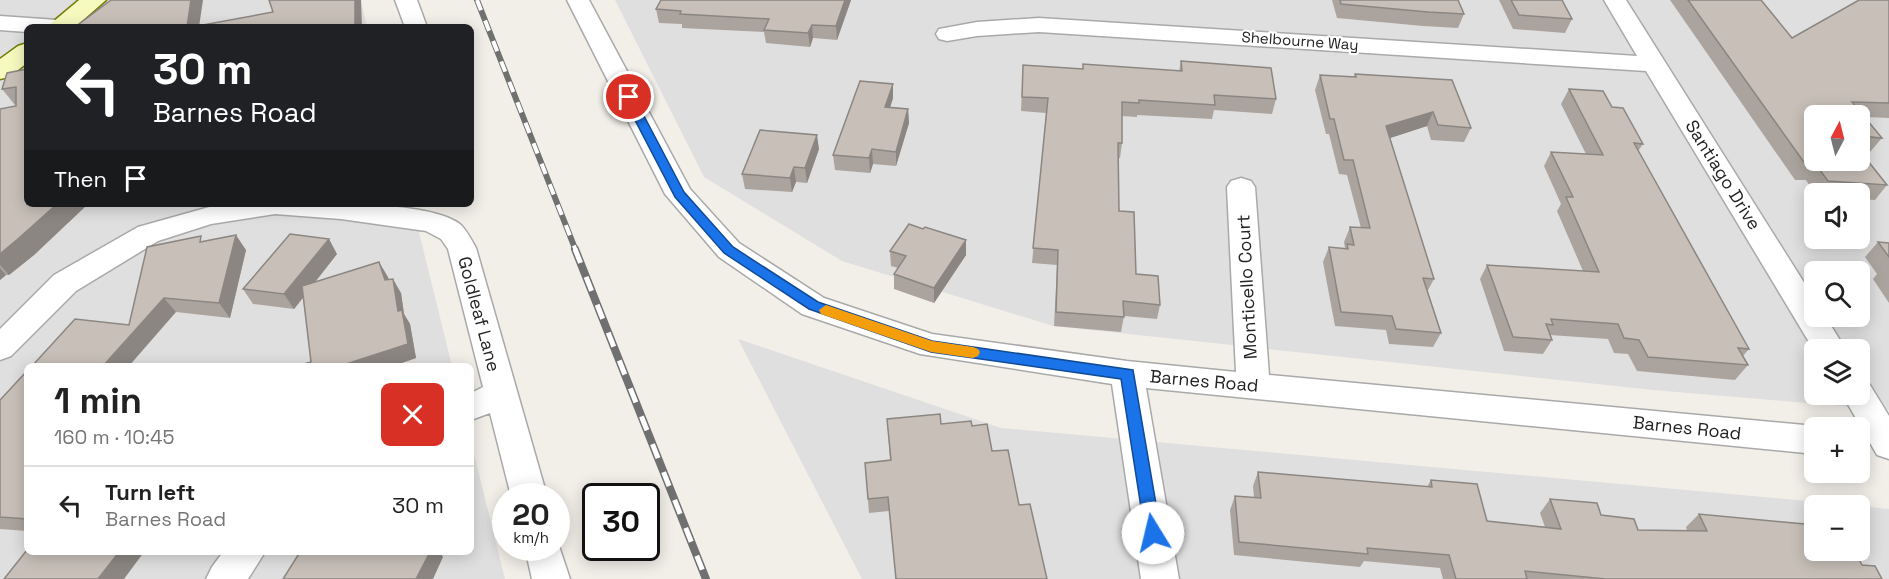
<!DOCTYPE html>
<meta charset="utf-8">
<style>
:root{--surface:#fff;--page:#f6f6f6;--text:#222;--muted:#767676;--line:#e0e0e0}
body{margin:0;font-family:"Space Grotesk",sans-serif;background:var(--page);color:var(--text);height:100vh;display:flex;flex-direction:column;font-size:22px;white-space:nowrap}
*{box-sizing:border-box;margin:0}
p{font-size:20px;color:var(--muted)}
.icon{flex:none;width:33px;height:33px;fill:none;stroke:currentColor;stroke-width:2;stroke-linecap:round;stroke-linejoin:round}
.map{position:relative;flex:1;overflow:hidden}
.drawer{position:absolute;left:24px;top:363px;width:450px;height:192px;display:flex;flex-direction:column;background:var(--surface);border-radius:9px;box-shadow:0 3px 15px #0003}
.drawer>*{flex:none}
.top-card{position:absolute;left:24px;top:24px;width:450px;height:183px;border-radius:9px;box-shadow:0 3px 15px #0003;background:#202124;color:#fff;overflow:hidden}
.needle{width:39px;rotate:7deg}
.fabs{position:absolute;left:1804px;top:105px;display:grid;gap:12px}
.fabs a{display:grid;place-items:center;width:66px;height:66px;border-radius:9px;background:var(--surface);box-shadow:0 3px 15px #0003;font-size:30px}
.speed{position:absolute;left:492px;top:483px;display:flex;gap:12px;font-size:30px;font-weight:700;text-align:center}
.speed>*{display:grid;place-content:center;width:78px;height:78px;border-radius:50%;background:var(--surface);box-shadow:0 3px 15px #0003;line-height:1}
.speed small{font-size:15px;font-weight:400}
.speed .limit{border:3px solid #111;border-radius:9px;background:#fff;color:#111}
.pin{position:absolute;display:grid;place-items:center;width:51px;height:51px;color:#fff;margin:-26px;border:3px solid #fff;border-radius:50%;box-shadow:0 2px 6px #0007}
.me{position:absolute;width:66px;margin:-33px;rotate:351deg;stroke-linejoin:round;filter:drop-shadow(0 0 4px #0008)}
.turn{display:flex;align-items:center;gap:21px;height:126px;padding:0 30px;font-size:27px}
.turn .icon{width:78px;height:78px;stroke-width:2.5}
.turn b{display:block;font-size:42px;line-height:51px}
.then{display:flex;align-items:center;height:57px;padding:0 30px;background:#0003;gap:12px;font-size:22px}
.round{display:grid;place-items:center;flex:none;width:63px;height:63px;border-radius:9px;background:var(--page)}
.summary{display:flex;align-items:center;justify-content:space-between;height:102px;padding:0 30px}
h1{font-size:36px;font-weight:700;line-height:45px}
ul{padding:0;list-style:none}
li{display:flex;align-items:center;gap:18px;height:78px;padding:0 30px;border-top:2px solid var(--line)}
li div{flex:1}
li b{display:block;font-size:22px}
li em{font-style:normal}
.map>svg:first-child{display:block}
.residential{fill:#e0dfdf;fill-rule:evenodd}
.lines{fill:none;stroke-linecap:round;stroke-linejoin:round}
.street-casing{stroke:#a9a9a9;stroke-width:3}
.secondary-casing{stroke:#707d05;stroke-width:3}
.street{fill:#fff;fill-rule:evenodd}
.secondary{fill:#f7fabf;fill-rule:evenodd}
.rail-far1-casing{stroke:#707070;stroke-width:6}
.rail-casing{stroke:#707070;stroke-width:8}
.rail-far1{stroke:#fff;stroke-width:4;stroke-dasharray:11;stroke-linecap:butt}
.rail{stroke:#fff;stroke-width:5;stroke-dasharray:15;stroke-linecap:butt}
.wall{fill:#aba49e;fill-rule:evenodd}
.shaded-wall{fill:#8b8681}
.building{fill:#c7bfb8;stroke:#8b8681;stroke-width:1.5}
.route{fill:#1a73e8;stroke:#114b97;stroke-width:1.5}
.slow{fill:#f59e0b}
.labels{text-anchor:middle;stroke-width:4.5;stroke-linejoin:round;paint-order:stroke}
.far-street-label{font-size:15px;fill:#222;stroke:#fff}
.street-label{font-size:18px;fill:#222;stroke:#fff}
</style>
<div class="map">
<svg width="1889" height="579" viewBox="0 0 1889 579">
<rect width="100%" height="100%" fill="#f2efe9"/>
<!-- residential -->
<path class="residential" d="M0 0H361L367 27H27V204H412L452 366H27V552H471V442L505 579H0Z
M615 0H1889V410L1653 390 1053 326 842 261 704 177ZM1815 116H1860V160H1815ZM1815 194H1860V238H1815ZM1815 272H1860V316H1815ZM1815 350H1860V394H1815Z
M738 339 1001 428 1852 505 1815 506V550H1860V506L1889 509V579H862Z"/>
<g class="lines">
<!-- street casing -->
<g class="street-casing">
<path id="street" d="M395 0H417L427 27H405Z
M567 0H589L690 189 739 243 824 298 932 334 1127 361 1236 372 1227 187 1231 181 1241 178 1251 181 1255 187 1269 375 1815 426 1819 428H1815V454L1146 388 1179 579H1141L1112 384 920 354 802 314 719 257 665 194Z
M1604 0H1626L1815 300V316H1825L1846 350H1815V352L1646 71 1039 32 977 36 947 41 939 39 936 34 939 29 977 22 1039 18 1637 56Z
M0 16 57 20 65 22 68 27H27V32L0 30Z
M220 204C268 204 428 196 461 225 467 231 472 241 476 248L547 496H511L490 413 471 420V393L483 387 448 249 441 239 426 231 341 219 275 214 211 224 158 241 76 291 11 356 0 360V329L54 275 138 227Z
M1860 382 1870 385 1889 416V459L1877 455 1842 394H1860Z
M556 537 570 579H532L525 548H556Z
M223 552H265L248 579H206L212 567Z"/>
</g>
<!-- secondary casing -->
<g class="secondary-casing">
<path id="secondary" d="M79 0H106L75 27H47Z
M27 43V63L9 77 0 79V59L18 46Z"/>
</g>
<!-- street -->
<use href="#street" class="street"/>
<!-- secondary -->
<use href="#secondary" class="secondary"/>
<!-- rail-far1 casing -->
<g class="rail-far1-casing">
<path id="rail-far1" d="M477 0 576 251"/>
</g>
<!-- rail casing -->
<g class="rail-casing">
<path id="rail" d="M575 249 706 579"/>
</g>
<!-- rail-far1 -->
<use href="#rail-far1" class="rail-far1"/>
<!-- rail -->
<use href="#rail" class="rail"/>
</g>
<!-- wall -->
<path class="wall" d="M661 0H851L837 40 813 38 810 47 766 43 764 32 682 28V24L659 23 656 9Z
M1332 0H1458L1464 14 1458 28 1423 26 1337 18Z
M1499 0H1562L1572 19 1565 33 1513 29Z
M1670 0H1761L1792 38 1889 0V118L1865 117 1882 138 1870 152H1861L1887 185 1875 200 1860 199V194H1815L1806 180H1795ZM1860 116V160H1815Z
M1181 61 1276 99 1272 114 1214 110 1212 119 1137 115V117L1122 116V143L1120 158H1118L1119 211 1136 274 1160 305 1157 319 1124 316 1121 332 1054 326 1057 265 1032 263 1046 113 1021 111 1023 65 1083 69 1179 71Z
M27 69V204H88L34 255 9 275H6L0 280V109L16 106V104L15 105 2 89Z
M1355 74 1471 128 1464 142 1431 140 1427 126 1390 138 1434 279 1427 292 1441 333 1433 347 1389 344 1386 330 1335 326 1323 262 1329 247 1345 248 1344 242 1350 227 1361 228 1347 175 1339 174 1329 134H1326L1315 90 1320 75 1354 77Z
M1569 89 1612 107 1643 144 1638 151 1749 349 1743 356 1748 365 1735 380 1637 371 1628 354 1614 353 1608 339 1550 335 1552 340 1543 354 1504 351 1480 279 1487 265 1583 271 1557 211 1561 204 1544 166 1551 152 1586 154 1561 104Z
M893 98 890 107 908 109 909 123 896 166 873 164 870 173 835 170 833 155Z
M819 149 807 183 796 182 792 192 745 189 742 174Z
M923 229 966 240V255L934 303 894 289V274L898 268 891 266 890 251Z
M204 241 246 250 230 318 176 312 129 325Z
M1878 242 1889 243V303L1873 279 1877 274 1865 257Z
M337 254 315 282 388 277V280L401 293 404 314 410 324 416 358 393 366H296L311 362 303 298 294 309 253 304 243 289Z
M27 371V531L0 529V400Z
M887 419 972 426 992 451 1019 505 1047 579H896L889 511 869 513 865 463 890 460Z
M1258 472 1427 487 1431 480 1487 521 1545 527 1540 513 1550 499 1601 515 1638 530 1687 531 1686 527 1699 514 1862 565 1882 579H1443L1440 568 1364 561 1360 567 1234 555 1230 510 1235 496 1254 498 1253 486Z"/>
<!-- shaded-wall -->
<path class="shaded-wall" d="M191 0H203L199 27H187Z
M355 0H361L362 27H355Z
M845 0H851L837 40 836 26Z
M812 25 813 38 810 47 808 33Z
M893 84V98L886 121 885 107Z
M908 109 909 123 896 166V152Z
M1433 112 1427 126 1381 141 1386 126Z
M817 135 819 149 807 183 805 168Z
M872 149 873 164 870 173 869 158Z
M794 167 796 182 792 192 790 178Z
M57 204H88L34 255 9 275 0 265V254Z
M236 235 246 250 230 318 219 303Z
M329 239 337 254 294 309 284 294Z
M966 240V255L934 303V288Z
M379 262 388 277 393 295 385 280Z
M0 268 6 275 0 280Z
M393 279 401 293 404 314 410 324 416 358 393 366H346V364L398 311Z
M164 298 176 312 129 366H103Z
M119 552H144L124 579H98Z
M430 552H440L443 557 433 579H416Z"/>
<!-- building -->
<path class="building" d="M111 0H191L187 27H75Z
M269 0H355V27H192L273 12Z
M661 0H845L836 26 812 25 808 33 764 30 769 19 680 14 681 11 656 9Z
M1340 0H1458L1464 14 1428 12 1341 4Z
M1511 0H1562L1572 19 1519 15Z
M1688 0H1761L1792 38 1859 0H1889V103L1852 102 1882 138 1860 136V116H1815V160H1860V151L1887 185 1828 181 1817 166 1806 165Z
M1181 61 1271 68 1276 99 1214 95 1215 105 1139 100V103L1122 102V143H1118L1119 211 1134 212 1136 274 1158 276 1160 305 1123 301 1124 317 1056 312 1058 250 1033 248 1048 98 1022 97 1023 65 1083 69V64L1182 71Z
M27 69V204H57L19 238 0 254V109L16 106V87L2 89 7 73Z
M1355 74 1452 80 1471 128 1438 125 1433 112 1386 126 1434 279 1423 278 1441 333 1396 329 1392 316 1341 312 1329 247 1348 249 1347 244 1354 245 1350 227 1370 228 1353 160H1344L1334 119H1330L1320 75 1356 77Z
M860 81 893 84 885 107 908 109 896 152 872 149 869 158 833 155Z
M1569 89 1603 91 1612 107 1623 108 1643 144 1634 143 1749 349 1738 348 1748 365 1648 357 1639 340 1624 338 1618 324 1551 319 1553 325 1546 324 1552 340 1513 337 1487 265 1599 272 1566 197H1573L1551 152 1603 155Z
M760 130 817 135 805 168 794 167 790 178 742 174Z
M909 224 923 229 925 227 966 240 934 288 894 274 906 256 890 251Z
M290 234 329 239 284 294 243 289Z
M236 235 219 303 164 298 103 366H32L75 319 129 325 147 247 201 236 200 242Z
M1878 242 1889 243V257Z
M379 262 385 280 393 279 398 311 402 310 408 344 346 364V366H296L311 362 302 286Z
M27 371V519L0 517V400Z
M940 414 941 424 971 421 972 426 987 424 992 451 1008 450 1019 505 1030 504 1047 579H896L888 497 868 499 865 463 891 460 887 419Z
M1258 472 1432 487 1431 480 1477 484 1487 521 1561 529 1550 499 1597 503 1601 515 1634 519 1638 530 1707 531 1699 514 1815 525V550H1854L1862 565 1875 566 1882 579H1606L1525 571 1527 579H1456L1449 555 1367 548 1368 554 1239 542 1235 496 1261 498Z
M27 550V552H119L98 579H4Z
M300 552H430L416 579H283Z"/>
<!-- route -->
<path class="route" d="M629 94 634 97 684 192 733 247 818 302 932 341 1133 370 1161 533 1159 539 1153 541 1147 539 1145 533 1121 379 931 352 809 309 724 253 675 197 623 97Z"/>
<!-- slow -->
<path class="slow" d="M826 305 932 341 973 347 978 349 980 352 978 356 973 358 931 352 821 314 819 310Z"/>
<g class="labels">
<!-- far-street labels -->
<g class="far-street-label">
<text transform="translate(1300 41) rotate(4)" y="5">Shelbourne Way</text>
</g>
<!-- street labels -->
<g class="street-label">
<text transform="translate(1723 175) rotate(58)" y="6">Santiago Drive</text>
<text transform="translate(1247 287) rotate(-93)" y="6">Monticello Court</text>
<text transform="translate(479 314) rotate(75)" y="6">Goldleaf Lane</text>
<text transform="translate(1204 381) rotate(5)" y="6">Barnes Road</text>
<text transform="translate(1687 428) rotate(6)" y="6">Barnes Road</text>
</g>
</g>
</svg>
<div class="fabs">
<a><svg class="needle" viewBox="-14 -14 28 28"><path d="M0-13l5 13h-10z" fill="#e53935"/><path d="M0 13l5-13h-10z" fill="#767676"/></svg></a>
<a><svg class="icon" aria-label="sound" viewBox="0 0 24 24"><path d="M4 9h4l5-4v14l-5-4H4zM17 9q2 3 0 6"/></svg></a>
<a><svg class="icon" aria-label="search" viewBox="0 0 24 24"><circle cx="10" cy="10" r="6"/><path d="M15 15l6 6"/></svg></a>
<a><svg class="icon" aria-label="layers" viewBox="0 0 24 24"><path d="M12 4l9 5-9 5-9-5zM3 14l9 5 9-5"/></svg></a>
<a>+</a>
<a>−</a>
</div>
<div class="speed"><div>20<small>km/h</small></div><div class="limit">30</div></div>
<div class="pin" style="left:629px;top:97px;background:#d93025"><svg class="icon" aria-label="arrive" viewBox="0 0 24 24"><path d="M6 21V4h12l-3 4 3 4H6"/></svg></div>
<svg class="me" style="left:1153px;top:533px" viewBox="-20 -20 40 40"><circle r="19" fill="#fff"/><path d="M0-13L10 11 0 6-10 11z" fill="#1a73e8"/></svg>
<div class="top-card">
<div class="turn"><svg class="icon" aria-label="left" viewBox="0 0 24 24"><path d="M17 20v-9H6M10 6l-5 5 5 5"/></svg><div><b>30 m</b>Barnes Road</div></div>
<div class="then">Then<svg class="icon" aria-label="arrive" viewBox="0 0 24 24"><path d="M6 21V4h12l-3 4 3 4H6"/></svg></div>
</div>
<section class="drawer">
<div class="summary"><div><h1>1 min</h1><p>160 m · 10:45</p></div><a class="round" style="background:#d93025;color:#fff"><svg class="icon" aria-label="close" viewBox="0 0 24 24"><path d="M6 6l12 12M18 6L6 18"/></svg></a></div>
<ul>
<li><svg class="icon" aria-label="left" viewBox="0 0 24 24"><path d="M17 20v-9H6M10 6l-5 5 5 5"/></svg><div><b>Turn left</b><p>Barnes Road</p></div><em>30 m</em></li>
</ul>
</section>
</div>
